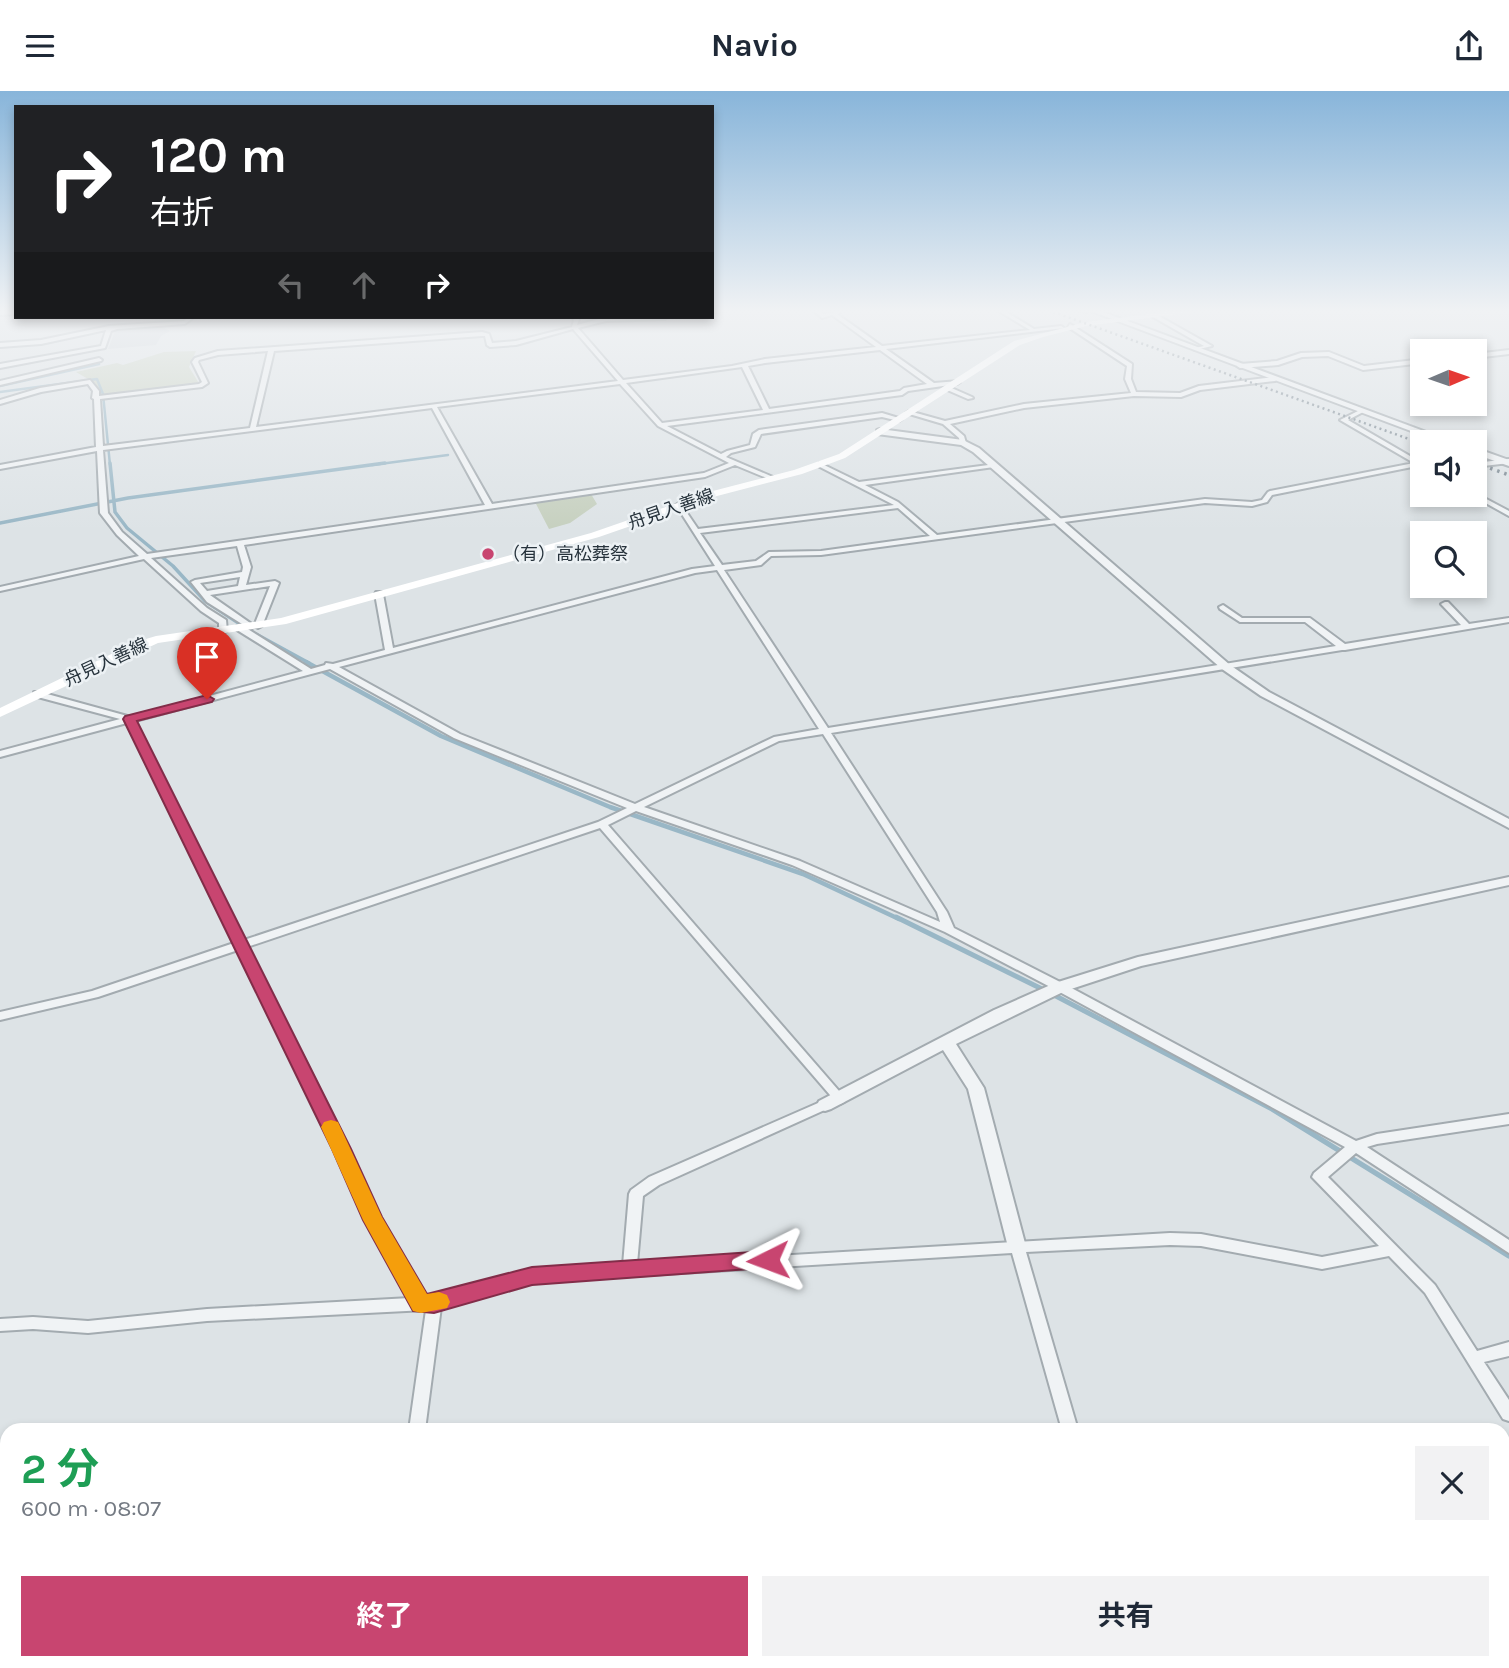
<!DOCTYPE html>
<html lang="ja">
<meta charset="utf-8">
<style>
:root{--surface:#fff;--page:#f2f2f3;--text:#1f2937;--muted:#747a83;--accent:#c84570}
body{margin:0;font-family:Karla,"Noto Sans JP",sans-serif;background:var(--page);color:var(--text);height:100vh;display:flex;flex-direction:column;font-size:26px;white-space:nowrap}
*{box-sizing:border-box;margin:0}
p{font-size:23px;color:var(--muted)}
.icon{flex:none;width:38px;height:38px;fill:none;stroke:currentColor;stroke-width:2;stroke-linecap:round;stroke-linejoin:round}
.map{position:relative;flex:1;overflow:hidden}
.panel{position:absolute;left:0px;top:1332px;width:1510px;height:247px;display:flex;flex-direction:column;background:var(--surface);border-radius:21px 21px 0 0;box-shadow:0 4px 10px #0003}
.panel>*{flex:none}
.hud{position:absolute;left:14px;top:14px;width:700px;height:214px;border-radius:0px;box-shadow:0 4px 10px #0003;background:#202124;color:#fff;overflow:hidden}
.needle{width:46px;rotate:88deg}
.fabs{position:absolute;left:1410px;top:248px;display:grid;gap:14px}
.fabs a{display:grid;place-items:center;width:77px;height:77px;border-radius:0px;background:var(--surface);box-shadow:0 4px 10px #0003;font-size:35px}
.pin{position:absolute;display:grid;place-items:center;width:60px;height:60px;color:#fff;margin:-72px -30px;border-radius:50% 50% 50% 0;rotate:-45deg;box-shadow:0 0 7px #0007}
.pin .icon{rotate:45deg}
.me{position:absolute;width:77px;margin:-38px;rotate:267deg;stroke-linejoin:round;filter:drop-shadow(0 0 5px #0008)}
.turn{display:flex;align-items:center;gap:24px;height:147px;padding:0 21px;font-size:32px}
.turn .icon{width:91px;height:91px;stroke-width:2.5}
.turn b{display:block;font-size:49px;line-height:60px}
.lanes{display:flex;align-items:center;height:66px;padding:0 21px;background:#0003;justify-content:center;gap:35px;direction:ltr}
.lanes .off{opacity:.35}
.round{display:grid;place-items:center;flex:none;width:74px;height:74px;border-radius:0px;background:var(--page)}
.summary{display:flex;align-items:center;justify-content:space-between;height:119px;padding:0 21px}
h1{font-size:42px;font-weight:700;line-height:52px;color:#1e9e55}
.primary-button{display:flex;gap:14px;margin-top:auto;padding:14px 21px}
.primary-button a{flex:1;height:80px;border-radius:0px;background:var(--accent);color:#fff;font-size:28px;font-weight:700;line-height:80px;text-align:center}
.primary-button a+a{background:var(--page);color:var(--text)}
header{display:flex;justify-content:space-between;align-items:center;height:91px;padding:0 21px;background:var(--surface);font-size:32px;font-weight:700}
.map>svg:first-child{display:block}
.built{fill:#cbd2d8}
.green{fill:#c6d0bf}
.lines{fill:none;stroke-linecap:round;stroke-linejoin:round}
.stream-far4{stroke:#99b7c6;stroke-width:2.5}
.stream-far3{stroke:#99b7c6;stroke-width:3.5}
.stream-far2{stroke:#99b7c6;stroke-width:4.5}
.stream-far1{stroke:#99b7c6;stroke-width:5}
.stream{stroke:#99b7c6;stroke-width:7}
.minor-casing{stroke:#a3abb0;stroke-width:4}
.tertiary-casing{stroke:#a3abb0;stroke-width:4}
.minor{fill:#f0f3f5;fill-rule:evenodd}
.tertiary{fill:#f0f3f5;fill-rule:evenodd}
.secondary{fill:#fff;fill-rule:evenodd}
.rail-far1{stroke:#77858f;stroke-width:2.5;stroke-dasharray:2 3.5;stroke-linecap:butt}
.rail{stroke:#77858f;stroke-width:3.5;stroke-dasharray:2.5 5;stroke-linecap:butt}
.route{fill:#c84570;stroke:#822d49;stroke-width:2}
.slow{fill:#f59e0b}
.poi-dot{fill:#c84570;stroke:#ecf1f4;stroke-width:2.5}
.labels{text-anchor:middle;stroke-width:5;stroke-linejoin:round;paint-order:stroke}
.far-street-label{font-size:18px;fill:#27333c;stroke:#ecf1f4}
.far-poi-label{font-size:18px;fill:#27333c;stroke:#ecf1f4;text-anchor:start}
</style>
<header><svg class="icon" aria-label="menu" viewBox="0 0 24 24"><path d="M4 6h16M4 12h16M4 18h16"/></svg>Navio<svg class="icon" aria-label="share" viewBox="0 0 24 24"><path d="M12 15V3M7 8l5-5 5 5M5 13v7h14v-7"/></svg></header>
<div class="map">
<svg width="1509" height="1577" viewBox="0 0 1509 1577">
<rect width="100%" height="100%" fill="#dde3e6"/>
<!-- built -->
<path class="built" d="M161 235 170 240 161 245 156 254 108 258 116 238Z"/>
<!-- green -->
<path class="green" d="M196 260 189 276 200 294 100 306 95 292 76 281 117 272 123 274 164 261Z
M591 403 597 413 570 432 549 438 535 411Z"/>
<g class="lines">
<!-- stream-far4 -->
<path class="stream-far4" d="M0 295 99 273
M0 301 97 288 103 303 110 374
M372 374 448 364"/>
<!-- stream-far3 -->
<path class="stream-far3" d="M110 372 115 421 127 437 173 475 205 510 243 535
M0 432 128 407 385 372
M256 543 309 572"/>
<!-- stream-far2 -->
<path class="stream-far2" d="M306 571 441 645 610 716 803 783 899 828"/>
<!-- stream-far1 -->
<path class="stream-far1" d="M896 826 1044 899
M1052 903 1272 1018 1495 1156"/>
<!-- stream -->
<path class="stream" d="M1493 1154 1509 1164"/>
<!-- minor casing -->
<g class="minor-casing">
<path id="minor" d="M712 219H726L712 222Z
M813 219H818L823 223 840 220V222L837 223 882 255 1030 239 997 219H1003L1034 238 1061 235 1064 237 886 258 934 292 959 290 960 291 957 293 908 300 902 304 667 335 721 363 727 360 750 354 753 343 759 339 882 322 902 328 899 330 882 326 761 343 755 356 731 362 726 366 773 386V388H769L735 374 705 386 244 454 251 476 246 494 275 490 279 492 262 535 258 537 254 535 270 495 210 504 253 534 254 536 250 538 207 511 191 491 195 489 242 481 243 476 237 455 151 467 207 517 226 529 227 540 223 542 219 540V532L201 520 144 468 0 500V496L139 465 117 444 100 422 97 360 0 378V374L96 356 94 308 92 307 93 300 88 293 41 301 0 313V309L40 297 90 289 99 300V305L199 293 202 291 192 271 195 267 218 260 482 241 489 243 492 252 516 250 572 236 574 229 572 226H577L579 228 577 234 606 226H667L665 228 606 230 578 237 623 289 732 275 765 268 876 256 832 224 822 227ZM573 238 618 290 256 336 274 260 482 245H485L487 254 490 256 516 254ZM880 259 927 293 904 297 900 300 769 318 748 275 765 272ZM268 260 250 337 103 355 100 308 202 296 208 292 198 271 199 269 218 264ZM742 276 763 319 662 332 626 292ZM620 293 658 335 729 372 704 382 492 413 437 316ZM432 317 485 414 147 463 122 441 108 422 103 359ZM240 486 238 495 207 500 200 492Z
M1078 219H1089L1087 221Z
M1153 224H1157L1212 255 1195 259V257L1204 255 1153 226Z
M188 226H194L185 233 117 238 111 240 105 257 0 277V273L101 255 106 239 41 253 0 256V252L41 249 109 235 184 230Z
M1070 233 1132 273 1131 288 1136 301 1180 302 1199 295 1275 286 1278 288 1275 290 1200 299 1181 306 1134 305 1024 317 950 333 964 345 966 352 963 354 960 352 959 347 943 333 906 322 909 320 945 330 1024 313 1131 302 1125 288 1127 275 1068 236Z
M1509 259V263L1475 267V263Z
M1329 261 1364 275 1423 268V272L1363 279 1328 265 1302 266 1278 274 1240 277 1237 275 1240 273 1277 270 1301 262Z
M99 267 102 269 101 270 0 294V290Z
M947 295 972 306 973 307 968 308 945 298V296Z
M1360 319 1365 320 1348 329 1422 372V374L1272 404 1267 411 1252 415 1205 412 821 464 771 465 761 474 724 479 828 637 1336 555 1305 531H1240L1220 518 1219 516 1223 514 1242 527H1310L1345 553 1461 534 1441 513 1445 511H1448L1469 533 1509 527V531L1345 559H1342L831 642 947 821 954 837 1064 893 1356 1050 1377 1043 1509 1023V1033L1377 1053 1367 1056 1509 1149V1162L1356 1062 1328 1086 1435 1194 1477 1260 1509 1251V1265L1484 1271 1509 1309V1330L1503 1328 1425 1202 1389 1165 1322 1178 1201 1155 1170 1154 1026 1161 1078 1339H1062L1012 1162 532 1191 441 1216 425 1339H409L426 1219 207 1230 88 1242 33 1238 0 1240V1228L33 1226 88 1230 207 1218 410 1207 366 1129 334 1057 238 859 98 906 0 929V921L92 900 234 852 127 632 0 666V660L120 628 34 605V601H40L131 626 303 580 237 539V535H243L311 578 325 574 326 572 333 573 385 559 375 503 376 501H382L383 503 393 557 692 478 715 475 676 414 679 412 681 413 698 438 894 414 818 375 817 374 820 372 859 391 996 373 997 374 994 376 865 394 898 411 937 444 1205 408 1252 411 1262 409 1268 401 1270 400 1414 372 1340 329ZM898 417 930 445 821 460 769 461 756 470 722 474 700 442ZM717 479 819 638 774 646 635 713 460 643 339 576 695 482ZM330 578 454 647 627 717 598 731 244 849 135 630ZM823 643 937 821 940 831 800 770 644 716 779 650ZM636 720 792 774 945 841 1056 899 1345 1056 1314 1082 1312 1086 1379 1155 1322 1166 1201 1143 1170 1142 637 1173 643 1105 659 1094 829 1017 831 1014 829 1011 825 1009 649 1086 631 1099 629 1103 623 1174 532 1179 434 1206H425L379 1127 348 1057 247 856 600 737 836 1011 840 1013 844 1011 846 1008 608 734Z
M1509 368V372L1475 376V372Z
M1475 402 1509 420V425L1473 405 1472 404H1475Z
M1503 1468H1509V1486H1503Z
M379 1572H397V1577H379Z
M662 1572H680V1577H662Z
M1126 1572H1144L1145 1577H1127Z"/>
</g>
<!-- tertiary casing -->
<g class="tertiary-casing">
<path id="tertiary" d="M16 219V223L0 224V220Z
M1088 219H1098L1456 352H1443Z
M880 338 963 349 979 357 1230 574 1269 601 1509 728V737L1261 605 1222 578 973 361 961 354 877 343V339Z
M1475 357 1509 369V375L1475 363Z
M1509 786V794L1141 875 1065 900 956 953 984 997 1026 1156 1024 1161 1017 1164 1010 1161 1008 1156 968 998 943 959 831 1018 825 1020 819 1018 817 1014 819 1010 994 919 1055 892 1138 866Z"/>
</g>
<!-- minor -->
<use href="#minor" class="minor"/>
<!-- tertiary -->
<use href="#tertiary" class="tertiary"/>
<!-- secondary -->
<path class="secondary" d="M1181 219H1210L1086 235 1043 246 1020 254 845 367 802 383 717 405 599 446 286 533 158 552 0 626V617L136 551 156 545 281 527 591 442 709 401 794 379 839 363 1014 250 1086 231Z"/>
<!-- rail-far1 -->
<path class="rail-far1" d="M1048 219 1423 353
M1475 372 1481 374"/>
<!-- rail -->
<path class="rail" d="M1476 372 1509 384"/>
</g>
<!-- sky -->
<linearGradient id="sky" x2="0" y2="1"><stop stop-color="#88b5da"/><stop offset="0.5" stop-color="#f0f2f4"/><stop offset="1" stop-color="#f0f2f4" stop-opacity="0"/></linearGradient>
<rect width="1509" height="440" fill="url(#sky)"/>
<!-- route -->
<path class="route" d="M207 604 214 608 212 611 137 630 351 1058 382 1126 427 1203 532 1176 768 1160 776 1163 779 1169 776 1176 532 1194 434 1222 413 1220 363 1129 332 1058 123 628 125 625Z"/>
<!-- slow -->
<path class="slow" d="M331 1029 338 1031 382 1126 427 1203 439 1201 447 1204 450 1211 447 1217 421 1222 413 1220 363 1129 321 1036 324 1031Z"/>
<!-- markers -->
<circle class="poi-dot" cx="488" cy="463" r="7"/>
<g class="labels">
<!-- far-street labels -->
<g class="far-street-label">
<text transform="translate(671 418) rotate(-19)" y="6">舟見入善線</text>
<text transform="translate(106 571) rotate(-25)" y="6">舟見入善線</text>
</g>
<!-- far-poi labels -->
<g class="far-poi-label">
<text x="502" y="469">（有）高松葬祭</text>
</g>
</g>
</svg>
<div class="fabs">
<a><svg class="needle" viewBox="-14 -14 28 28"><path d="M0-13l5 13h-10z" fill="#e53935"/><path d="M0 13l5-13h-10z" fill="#747a83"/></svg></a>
<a><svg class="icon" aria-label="sound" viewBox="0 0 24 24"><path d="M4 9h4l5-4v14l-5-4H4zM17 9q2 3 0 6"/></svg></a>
<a><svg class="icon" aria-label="search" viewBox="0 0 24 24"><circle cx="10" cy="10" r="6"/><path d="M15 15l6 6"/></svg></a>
</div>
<div class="pin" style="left:207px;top:608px;background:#d93025"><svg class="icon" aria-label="arrive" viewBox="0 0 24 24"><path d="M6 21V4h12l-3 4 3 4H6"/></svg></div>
<svg class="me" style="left:768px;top:1169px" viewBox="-20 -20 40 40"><path d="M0-17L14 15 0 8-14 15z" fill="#c84570" stroke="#fff" stroke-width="4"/></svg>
<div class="hud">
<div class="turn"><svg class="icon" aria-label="right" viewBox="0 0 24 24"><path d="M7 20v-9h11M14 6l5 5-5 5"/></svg><div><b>120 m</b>右折</div></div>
<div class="lanes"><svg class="icon off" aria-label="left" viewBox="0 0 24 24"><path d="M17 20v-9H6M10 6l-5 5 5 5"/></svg><svg class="icon off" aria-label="ahead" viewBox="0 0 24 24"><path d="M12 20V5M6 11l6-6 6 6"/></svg><svg class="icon" aria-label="right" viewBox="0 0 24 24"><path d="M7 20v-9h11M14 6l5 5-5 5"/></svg></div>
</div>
<section class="panel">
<div class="summary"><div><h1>2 分</h1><p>600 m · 08:07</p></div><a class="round"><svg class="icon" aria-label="close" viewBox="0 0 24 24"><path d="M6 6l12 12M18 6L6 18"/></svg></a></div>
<div class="primary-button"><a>終了</a><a>共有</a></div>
</section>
</div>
